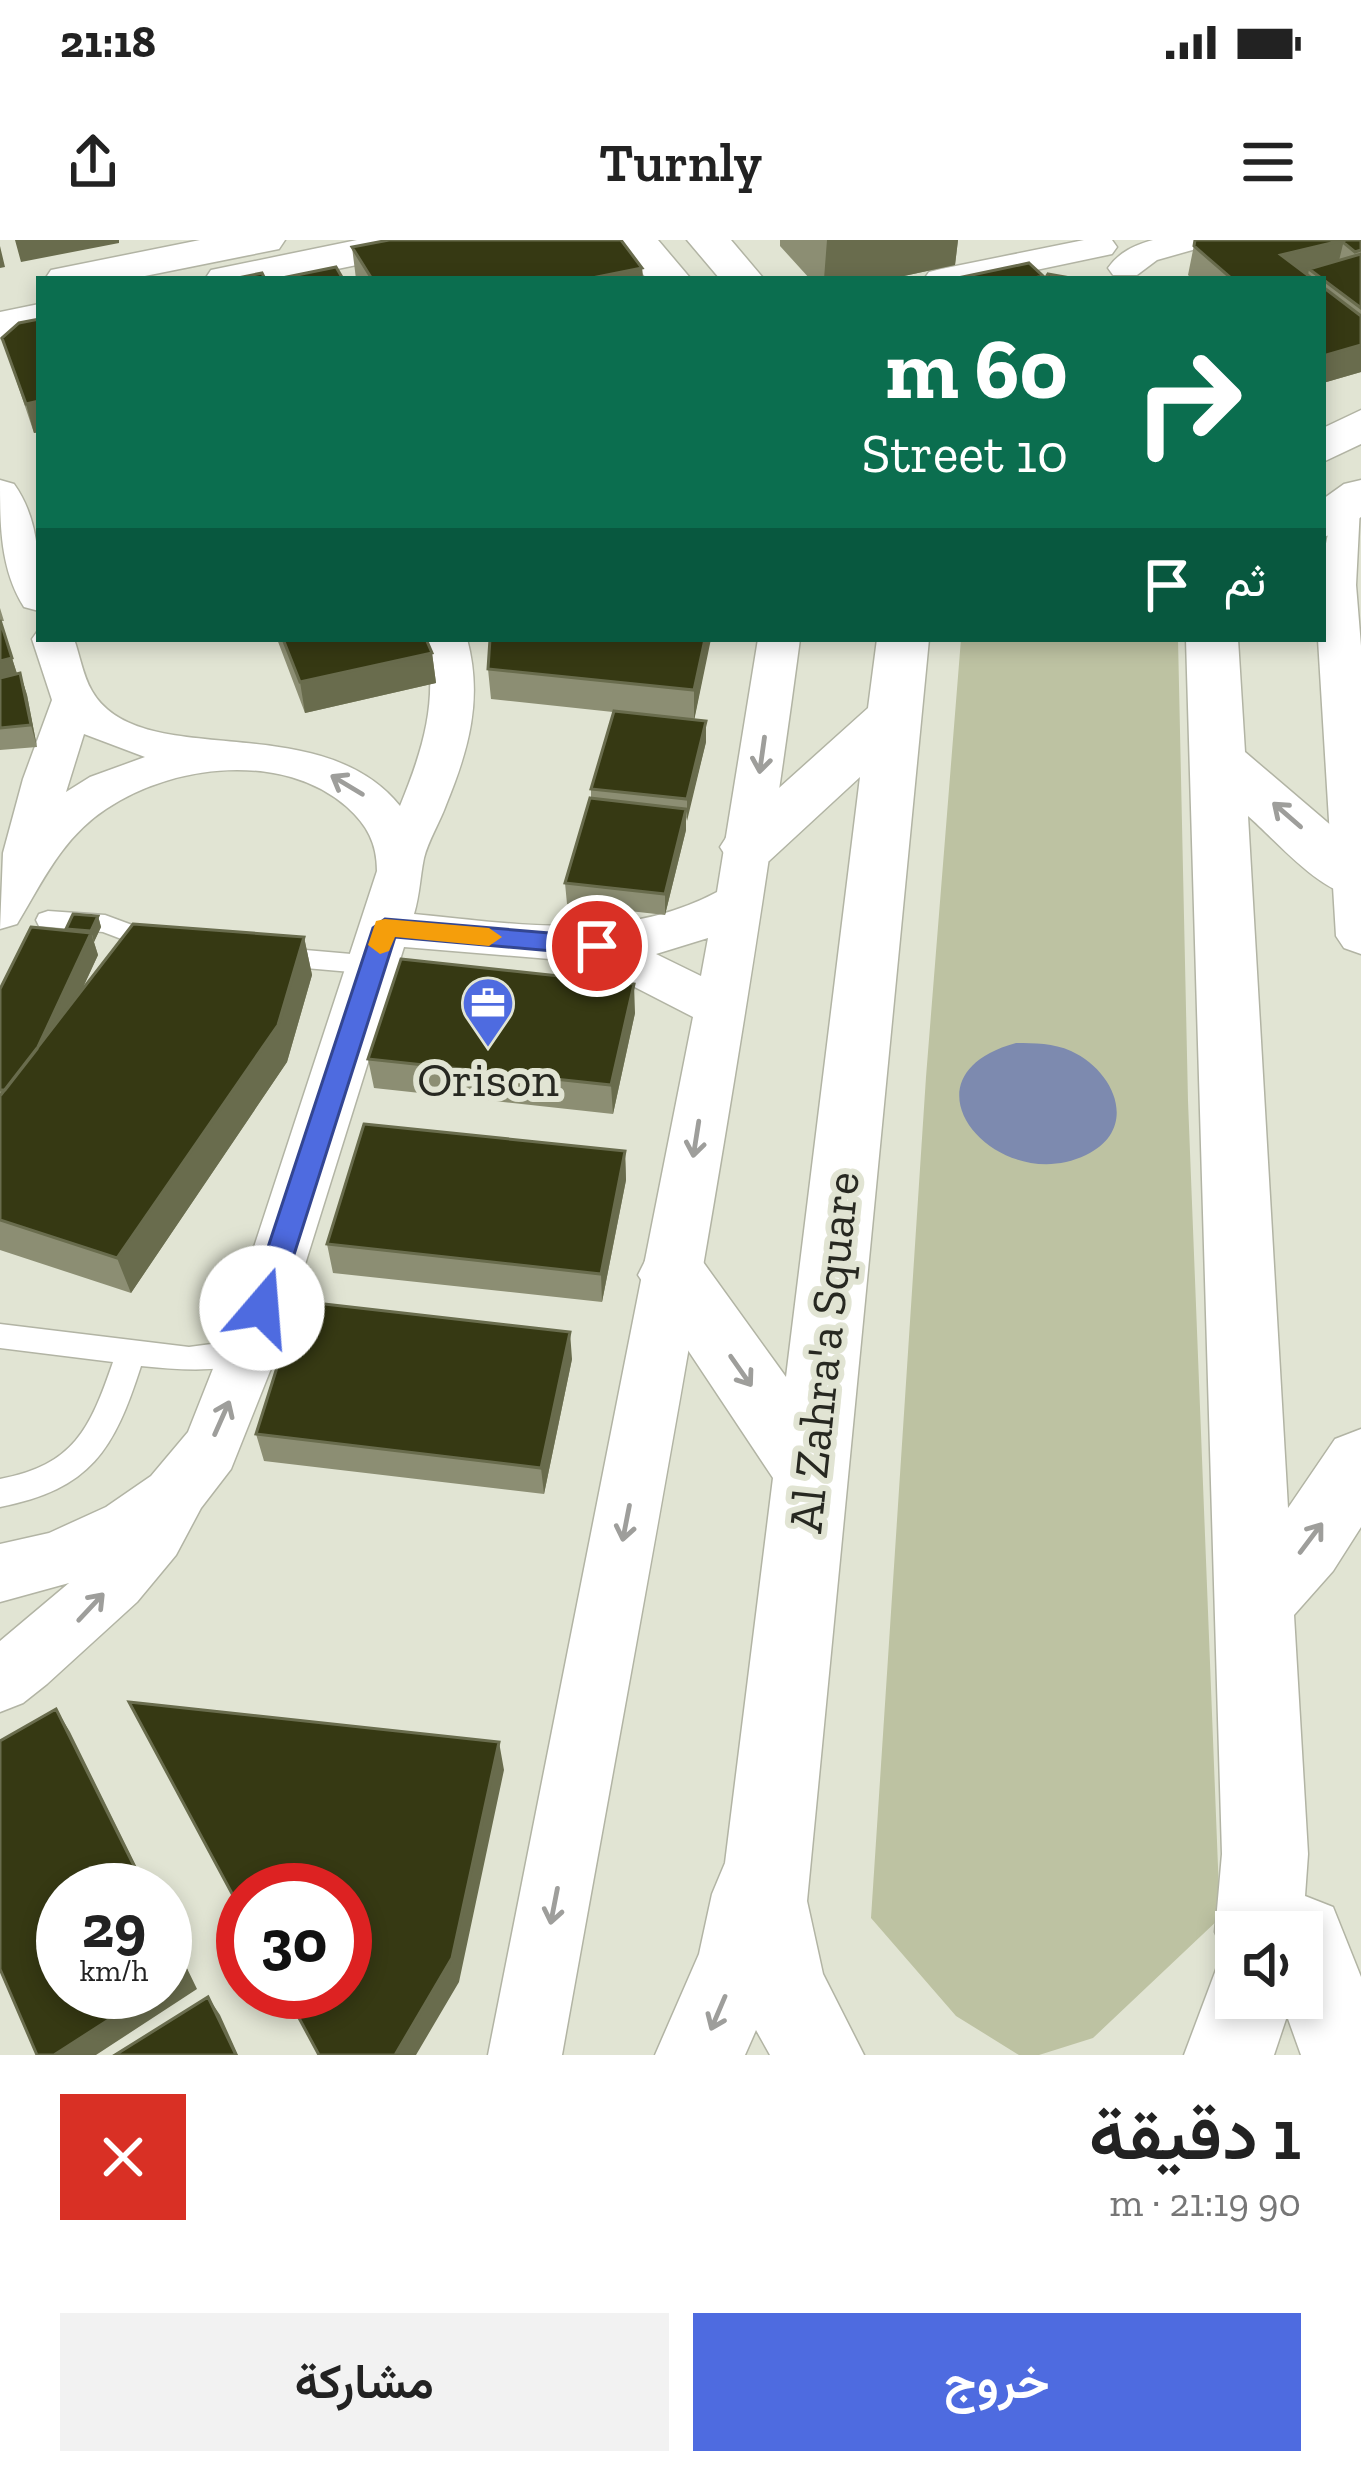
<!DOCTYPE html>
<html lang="ar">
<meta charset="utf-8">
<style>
:root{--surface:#fff;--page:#f2f2f2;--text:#222;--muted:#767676;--accent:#4e6be0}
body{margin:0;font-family:"Zilla Slab",Vazirmatn,serif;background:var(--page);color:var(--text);direction:rtl;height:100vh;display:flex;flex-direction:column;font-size:45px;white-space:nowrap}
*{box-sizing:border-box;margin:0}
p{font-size:39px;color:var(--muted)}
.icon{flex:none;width:66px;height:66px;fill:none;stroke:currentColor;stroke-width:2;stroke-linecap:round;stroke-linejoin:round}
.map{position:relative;height:1815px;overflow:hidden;direction:ltr}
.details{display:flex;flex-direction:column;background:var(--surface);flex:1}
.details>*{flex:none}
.hud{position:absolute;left:36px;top:36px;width:1290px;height:366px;border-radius:0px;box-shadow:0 6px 18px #0003;direction:rtl;background:#0b6e4f;color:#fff;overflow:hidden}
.controls{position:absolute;left:1215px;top:1671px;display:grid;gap:24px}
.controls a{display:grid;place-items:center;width:108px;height:108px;border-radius:0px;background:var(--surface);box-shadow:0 6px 18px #0003;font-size:60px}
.speed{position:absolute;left:36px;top:1623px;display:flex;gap:24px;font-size:60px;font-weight:700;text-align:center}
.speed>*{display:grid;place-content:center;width:156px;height:156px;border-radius:50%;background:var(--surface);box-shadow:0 6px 18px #0003;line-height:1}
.speed small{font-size:30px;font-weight:400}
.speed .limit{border:18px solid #d22;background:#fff;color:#111}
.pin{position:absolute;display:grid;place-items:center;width:102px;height:102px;color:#fff;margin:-51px;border:6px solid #fff;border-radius:50%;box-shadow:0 3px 12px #0007}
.me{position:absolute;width:132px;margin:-66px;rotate:18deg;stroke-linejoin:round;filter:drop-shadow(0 0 9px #0008)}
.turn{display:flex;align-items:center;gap:42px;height:252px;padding:0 60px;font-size:54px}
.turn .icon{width:156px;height:156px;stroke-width:2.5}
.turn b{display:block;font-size:84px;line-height:102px}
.then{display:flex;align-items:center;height:114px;padding:0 60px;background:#0003;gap:24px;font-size:45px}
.round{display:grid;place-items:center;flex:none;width:126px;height:126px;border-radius:0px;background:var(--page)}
.summary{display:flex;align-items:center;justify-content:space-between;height:204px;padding:0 60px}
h1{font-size:72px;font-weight:600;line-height:90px}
.cta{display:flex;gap:24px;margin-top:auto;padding:24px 60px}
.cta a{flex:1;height:138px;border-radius:0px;background:var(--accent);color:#fff;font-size:48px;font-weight:600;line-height:138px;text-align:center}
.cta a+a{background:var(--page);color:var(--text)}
.status{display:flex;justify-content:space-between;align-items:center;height:84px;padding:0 60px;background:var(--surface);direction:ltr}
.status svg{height:33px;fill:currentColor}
header{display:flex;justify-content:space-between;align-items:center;height:156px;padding:0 60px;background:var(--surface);font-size:54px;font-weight:600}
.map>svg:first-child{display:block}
.green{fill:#bdc2a2}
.water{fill:#7d8aaf}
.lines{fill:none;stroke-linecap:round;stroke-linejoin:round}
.service-casing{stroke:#b2b4a4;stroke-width:3}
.minor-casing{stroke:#b2b4a4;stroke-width:3}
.tertiary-casing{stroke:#b2b4a4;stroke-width:3}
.secondary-casing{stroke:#b2b4a4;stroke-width:3}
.service{fill:#fff;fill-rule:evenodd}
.minor{fill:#fff;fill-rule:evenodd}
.tertiary{fill:#fff;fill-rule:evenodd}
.secondary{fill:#fff;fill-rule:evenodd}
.wall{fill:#8c8e73}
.shaded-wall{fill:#696c4d}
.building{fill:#363913;stroke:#696c4d;stroke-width:3}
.oneway{stroke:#9e9e9b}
.route{fill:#4e6be0;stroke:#334692;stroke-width:3}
.slow{fill:#f59e0b}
.labels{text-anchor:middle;stroke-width:12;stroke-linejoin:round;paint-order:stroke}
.poi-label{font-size:48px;fill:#272821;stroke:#e1e4d3}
.street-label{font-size:48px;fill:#272821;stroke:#e1e4d3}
</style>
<div class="status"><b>21:18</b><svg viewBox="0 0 49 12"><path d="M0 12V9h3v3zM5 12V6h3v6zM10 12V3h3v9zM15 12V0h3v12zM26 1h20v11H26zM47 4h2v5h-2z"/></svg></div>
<header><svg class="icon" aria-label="menu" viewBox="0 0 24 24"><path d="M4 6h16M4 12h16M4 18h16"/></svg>Turnly<svg class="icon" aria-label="share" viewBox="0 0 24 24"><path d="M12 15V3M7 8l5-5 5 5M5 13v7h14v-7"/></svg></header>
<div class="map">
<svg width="1361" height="1815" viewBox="0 0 1361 1815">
<rect width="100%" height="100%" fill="#e1e4d3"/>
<!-- green -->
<path class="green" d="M961 399H1178L1188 861 1220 1678 1093 1798 1039 1815H1019L956 1776 871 1678 926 837Z"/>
<!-- water -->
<path class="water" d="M1016 803C1035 803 1053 803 1071 811 1115 831 1140 889 1086 915 997 958 892 837 1016 803Z"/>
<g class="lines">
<!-- service casing -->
<g class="service-casing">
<path id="service" d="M48 671 105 675 170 699 173 705 161 714 103 692 39 686 36 680 39 674Z
M271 707 374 716 386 725 374 734 271 725 259 716Z
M0 1084 189 1107 249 1099 259 1102 264 1111 259 1120C221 1133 181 1130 141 1126 114 1210 91 1249 0 1267V1239C74 1225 90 1189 113 1122L0 1108Z"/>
</g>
<!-- minor casing -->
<g class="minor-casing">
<path id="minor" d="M1084 0H1112L1117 7 1112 14 993 39H924L929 32 941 29Z
M1153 0H1208L1203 7 1157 20 1137 35H1113L1108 28C1119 12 1135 5 1153 0Z
M0 240 14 244C41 282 39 326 39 371L24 367C0 329 0 284 0 240Z
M1361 248 1356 345 1361 406V714L1344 708 1336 696 1318 399H1323C1323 348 1316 296 1347 252Z
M39 389V399H74C80 416 83 436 92 451 140 534 319 465 400 566 423 510 439 459 425 399H467C483 458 469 509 446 565 440 582 428 601 424 618 420 637 420 654 414 674 518 684 621 703 717 652L758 399H800C737 873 646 1344 562 1815H488L693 777 586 722 404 707 278 1111 231 1229 201 1268 176 1315 137 1362 47 1444 23 1463 0 1472V1401L69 1343 0 1362V1304L49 1293 106 1267 151 1236 188 1192 220 1111 377 631C377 603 367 585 347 567 283 511 173 524 106 569 62 598 43 641 17 684L0 689 3 613 23 539 52 460 32 399ZM84 494 145 517 90 537 66 552ZM708 698 701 736 656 714Z"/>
</g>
<!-- tertiary casing -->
<g class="tertiary-casing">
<path id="tertiary" d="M200 0H285L279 9 130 39H45L51 30Z
M357 0H440L434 9 289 39H205L211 30Z
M39 64V90L0 98V72Z"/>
</g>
<!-- secondary casing -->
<g class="secondary-casing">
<path id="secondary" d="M615 0H658L691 39H647Z
M687 0H731L764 39H720Z
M1361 170V204L1323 222V188Z
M1361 240V277L1340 292 1323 297V259L1344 244Z
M877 399H929L807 1661 823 1734 864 1815H770L756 1790 745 1815H655L699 1714 712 1654 725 1623 773 1238 638 1035 648 1015 673 1007 698 1015 786 1137 860 537 769 621 749 627 729 621 720 607 729 593 868 468Z
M1186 399H1238L1245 512 1361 611V655C1326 660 1275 599 1248 576L1288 1268 1335 1199 1361 1189V1287L1333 1331 1294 1375 1308 1614 1305 1656 1333 1667 1361 1737V1815H1301L1287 1776 1274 1815H1184L1217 1727 1228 1722 1215 1692 1222 1614ZM1236 1692H1302V1758H1236Z"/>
</g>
<!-- service -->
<use href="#service" class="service"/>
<!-- minor -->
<use href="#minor" class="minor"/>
<!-- tertiary -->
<use href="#tertiary" class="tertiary"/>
<!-- secondary -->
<use href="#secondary" class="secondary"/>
</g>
<!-- wall -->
<path class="wall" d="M780 0H958L955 25 890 39H810L780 6Z
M1195 0H1361V132L1323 143V39H1192L1188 35Z
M352 7 642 28 643 39H356Z
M39 79V192L34 193 2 98Z
M0 368 4 381H0L17 434 20 433 27 455 37 507 0 510Z
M277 399H426L432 413 436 443 305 473Z
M710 399 694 480 706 481V502L686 581V590L665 675 567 664 565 643 591 558V549L613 472 491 459 488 429Z
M98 676 101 687 94 702 98 715 81 752 304 697 312 735 287 822 131 1053 0 1010V749L67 691Z
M635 773 613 874 374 848 368 819Z
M625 911 626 940 602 1062 333 1033 327 1004Z
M572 1119 544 1254 264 1221 256 1194Z"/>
<!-- shaded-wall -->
<path class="shaded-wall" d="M15 0H119V3L21 22Z
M827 0H958L955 25 890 39H824Z
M1344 0 1337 29H1309L1308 36 1281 15Z
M0 6 5 27 0 28Z
M642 28 643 39H587Z
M1361 105V132L1323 143V116Z
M39 161V192L34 193 26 164Z
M705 399H711L694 481V450Z
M432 413 436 443 305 473 300 442Z
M12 418 19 440 0 444V421Z
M20 433 27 455 37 507 31 485Z
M706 481V502L687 581V559Z
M686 569V590L665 675V654Z
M98 676 101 687 94 702 91 691Z
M91 693 98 715 25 872 16 852Z
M304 697 312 735 287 822 131 1053 117 1018Z
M634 744 635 773 613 874 611 845Z
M625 911 626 940 602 1062 601 1034Z
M570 1092 572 1119 544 1254 541 1228Z
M56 1469 70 1492 148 1650H146Z
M499 1502 504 1530 459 1742 416 1815H395Z
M165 1683 197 1749 96 1815H54L152 1752H165Z
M208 1757 220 1775 238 1815H236Z"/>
<!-- building -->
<path class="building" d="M389 0H621L642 28 587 39H372L352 7Z
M1195 0H1344L1281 15 1313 39H1232L1194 6Z
M1344 0H1361V10L1355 12 1344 3Z
M1361 14V68L1309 29Z
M1029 23 1043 36 1030 39H953Z
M336 27 343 39 282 38Z
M262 33 265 39H233Z
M1048 34 1076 39H1045Z
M1323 47 1361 76V105L1323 116Z
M39 79V161L26 164 2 98 19 83Z
M0 380 12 418 0 421Z
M283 399H426L432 413 300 442Z
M490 399H705L694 450 488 429Z
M20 433 31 485 0 488V438Z
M614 471 706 481 687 559 591 549Z
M590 558 686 569 665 654 565 643Z
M73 674 98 676 91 691 66 689Z
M133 684 304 697 278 785 117 1018 0 980V856Z
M31 687 91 693 37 809 5 850H0V749Z
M401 719 634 744 611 845 368 819Z
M364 884 625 911 601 1034 327 1004Z
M298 1061 570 1092 541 1228 256 1194Z
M129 1462 499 1502 452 1718 395 1815H319L285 1752H345V1650H243V1674Z
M56 1469 146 1650H63V1752H152L54 1815H37L0 1729V1501Z
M165 1689 186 1730 165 1743Z
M208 1757 236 1815H115Z"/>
<!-- one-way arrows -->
<defs><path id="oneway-shaft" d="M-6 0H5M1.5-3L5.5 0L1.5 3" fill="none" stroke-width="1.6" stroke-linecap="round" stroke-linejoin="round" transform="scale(3)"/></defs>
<g class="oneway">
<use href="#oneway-shaft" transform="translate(762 515) rotate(98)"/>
<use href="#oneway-shaft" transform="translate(347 545) rotate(-149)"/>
<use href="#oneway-shaft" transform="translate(1287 575) rotate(-139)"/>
<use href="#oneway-shaft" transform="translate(696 899) rotate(99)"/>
<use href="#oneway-shaft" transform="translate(741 1131) rotate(55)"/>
<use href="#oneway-shaft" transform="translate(222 1178) rotate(-66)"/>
<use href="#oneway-shaft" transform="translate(626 1283) rotate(101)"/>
<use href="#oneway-shaft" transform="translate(1311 1298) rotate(-53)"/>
<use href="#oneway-shaft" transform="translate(91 1367) rotate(-47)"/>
<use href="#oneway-shaft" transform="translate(554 1666) rotate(101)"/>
<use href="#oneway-shaft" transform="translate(718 1773) rotate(113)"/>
</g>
<!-- route -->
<path class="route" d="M385 679 597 697 610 706 597 715 395 697 277 1068 273 1077H252L248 1068 373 688Z"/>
<!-- slow -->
<path class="slow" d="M385 679 489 688 502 697 489 706 395 697 389 711 380 714 368 705 376 681Z"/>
<!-- icons -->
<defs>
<g id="office-pin" transform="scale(2.7)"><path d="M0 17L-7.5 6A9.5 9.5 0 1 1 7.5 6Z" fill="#4e6be0" stroke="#e1e4d3"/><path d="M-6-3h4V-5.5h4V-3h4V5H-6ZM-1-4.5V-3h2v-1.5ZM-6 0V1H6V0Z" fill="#fff"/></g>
</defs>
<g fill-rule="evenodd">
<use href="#office-pin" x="488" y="763"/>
</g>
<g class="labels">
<!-- poi labels -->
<g class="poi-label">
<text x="488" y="856">Orison</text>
</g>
<!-- street labels -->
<g class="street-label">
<text transform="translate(823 1112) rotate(-84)" y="17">Al Zahra'a Square</text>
</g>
</g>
</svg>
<div class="controls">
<a><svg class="icon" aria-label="sound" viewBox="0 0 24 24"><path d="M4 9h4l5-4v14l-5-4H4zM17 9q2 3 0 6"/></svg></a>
</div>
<div class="speed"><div>29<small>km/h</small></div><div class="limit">30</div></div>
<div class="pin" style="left:597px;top:706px;background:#d93025"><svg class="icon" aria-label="arrive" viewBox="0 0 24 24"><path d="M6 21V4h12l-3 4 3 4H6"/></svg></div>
<svg class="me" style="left:262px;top:1068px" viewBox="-20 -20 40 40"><circle r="19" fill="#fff"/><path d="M0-13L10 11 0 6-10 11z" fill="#4e6be0"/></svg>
<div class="hud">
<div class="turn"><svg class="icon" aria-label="right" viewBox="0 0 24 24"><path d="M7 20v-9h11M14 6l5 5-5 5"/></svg><div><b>60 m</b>10 Street</div></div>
<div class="then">ثم<svg class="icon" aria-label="arrive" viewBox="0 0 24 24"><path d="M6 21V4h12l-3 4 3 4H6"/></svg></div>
</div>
</div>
<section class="details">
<div class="summary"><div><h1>1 دقيقة</h1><p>90 m · 21:19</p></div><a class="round" style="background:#d93025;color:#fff"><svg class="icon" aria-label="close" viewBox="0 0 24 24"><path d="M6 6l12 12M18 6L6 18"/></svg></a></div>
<div class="cta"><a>خروج</a><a>مشاركة</a></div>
</section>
